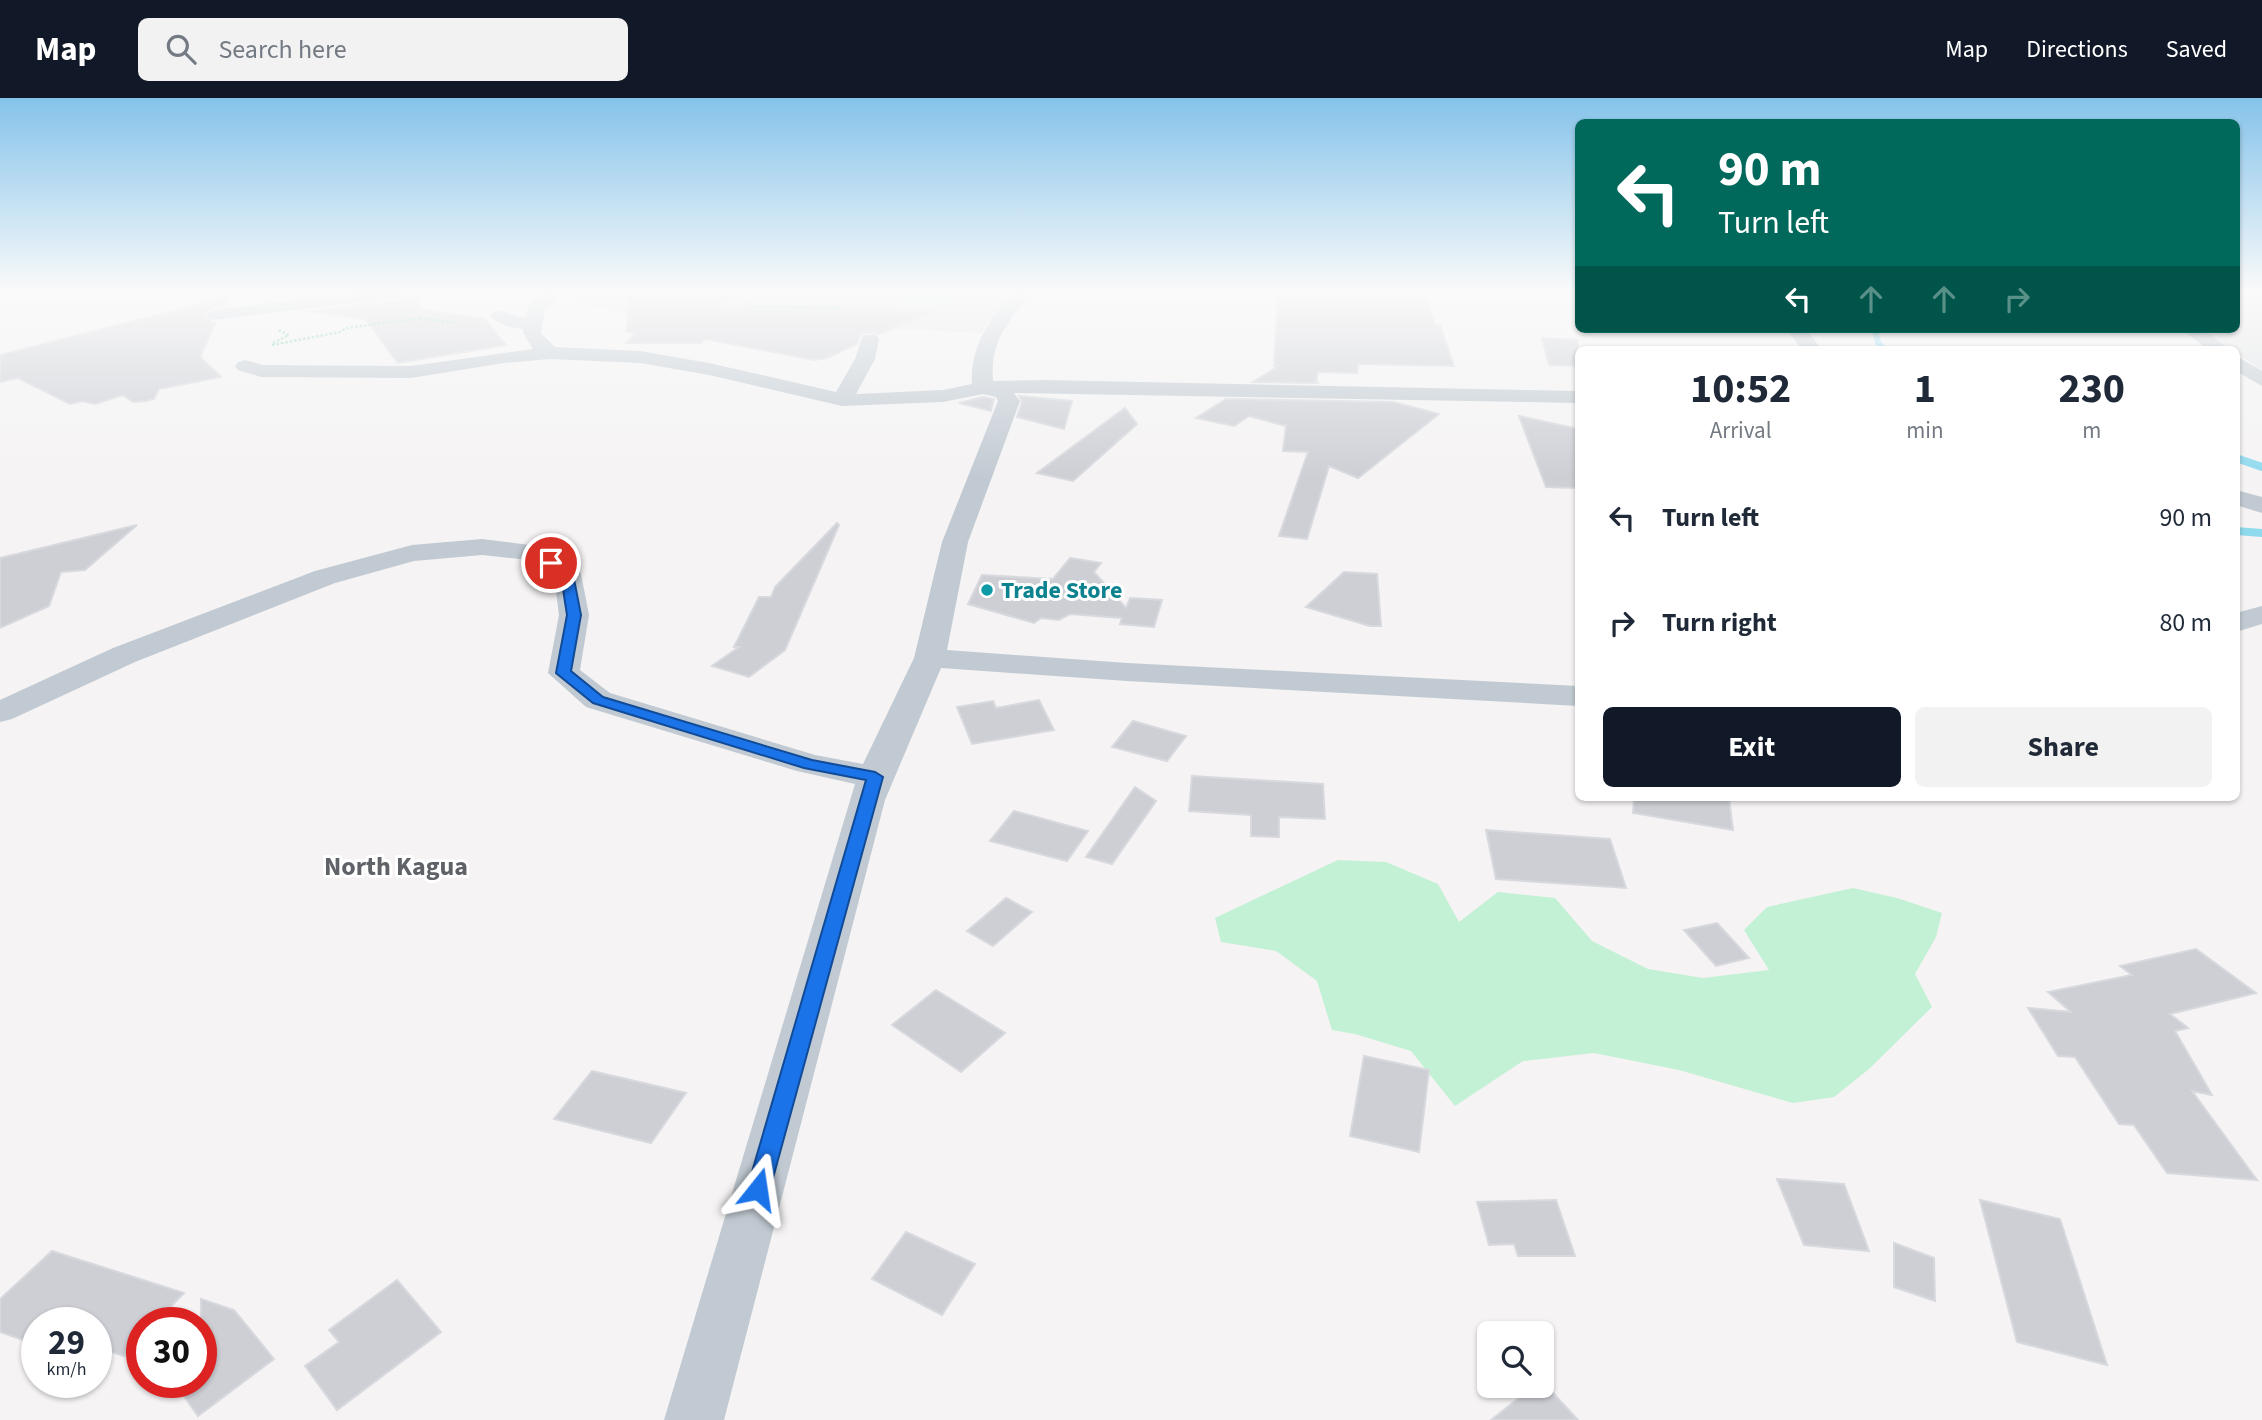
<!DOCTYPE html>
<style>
:root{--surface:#fff;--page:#f2f2f3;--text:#1f2937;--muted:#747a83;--accent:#111827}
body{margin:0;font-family:"Source Sans 3",sans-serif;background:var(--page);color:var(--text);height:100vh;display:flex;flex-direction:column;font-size:26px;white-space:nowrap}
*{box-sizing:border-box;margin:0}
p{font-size:23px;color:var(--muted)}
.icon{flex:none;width:38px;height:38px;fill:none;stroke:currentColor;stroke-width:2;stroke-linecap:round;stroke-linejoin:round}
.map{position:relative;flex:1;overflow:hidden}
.side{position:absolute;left:1575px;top:248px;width:665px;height:455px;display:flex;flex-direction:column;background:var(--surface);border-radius:10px;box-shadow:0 2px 5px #0004}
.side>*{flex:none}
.hud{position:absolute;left:1575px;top:21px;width:665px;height:214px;border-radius:10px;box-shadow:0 2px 5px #0004;background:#00695c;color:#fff;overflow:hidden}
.buttons{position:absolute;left:1477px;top:1223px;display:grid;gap:14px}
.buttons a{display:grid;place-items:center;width:77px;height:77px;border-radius:10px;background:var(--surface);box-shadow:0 2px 5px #0004;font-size:35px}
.speed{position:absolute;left:21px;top:1209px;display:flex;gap:14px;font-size:35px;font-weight:700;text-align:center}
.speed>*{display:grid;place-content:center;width:91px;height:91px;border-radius:50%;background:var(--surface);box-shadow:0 2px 5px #0004;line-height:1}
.speed small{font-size:18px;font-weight:400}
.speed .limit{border:10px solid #d22;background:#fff;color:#111}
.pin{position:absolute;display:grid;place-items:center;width:60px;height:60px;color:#fff;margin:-30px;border:4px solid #fff;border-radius:50%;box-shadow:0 2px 7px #0007}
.me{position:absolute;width:77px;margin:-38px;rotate:15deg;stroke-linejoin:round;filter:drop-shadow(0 0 5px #0008)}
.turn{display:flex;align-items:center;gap:24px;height:147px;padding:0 28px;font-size:32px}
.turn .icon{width:91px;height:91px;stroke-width:2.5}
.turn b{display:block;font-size:49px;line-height:60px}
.lanes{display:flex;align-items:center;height:66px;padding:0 28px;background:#0003;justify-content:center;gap:35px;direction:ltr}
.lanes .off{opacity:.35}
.eta{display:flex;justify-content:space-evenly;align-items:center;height:119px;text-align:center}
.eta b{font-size:42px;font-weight:700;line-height:49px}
.cta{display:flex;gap:14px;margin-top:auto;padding:14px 28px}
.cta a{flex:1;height:80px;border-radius:10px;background:var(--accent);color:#fff;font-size:28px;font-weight:700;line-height:80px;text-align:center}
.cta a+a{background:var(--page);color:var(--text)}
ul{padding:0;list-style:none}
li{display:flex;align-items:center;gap:21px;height:105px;padding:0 28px}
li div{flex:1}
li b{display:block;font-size:26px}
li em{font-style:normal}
header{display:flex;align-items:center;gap:42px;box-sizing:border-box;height:98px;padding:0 35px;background:var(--accent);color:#fff}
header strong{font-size:33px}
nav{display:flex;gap:38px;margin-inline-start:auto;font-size:24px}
.search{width:490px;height:63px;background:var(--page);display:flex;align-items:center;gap:18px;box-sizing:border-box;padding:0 24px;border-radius:10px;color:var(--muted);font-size:26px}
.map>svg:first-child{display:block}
.education{fill:#e6e4e5}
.airport{fill:#e2e4e7}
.green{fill:#c3f1d5}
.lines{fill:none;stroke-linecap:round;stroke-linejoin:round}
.stream-far1{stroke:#90daee;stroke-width:6}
.stream{stroke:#90daee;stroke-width:8}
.building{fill:#cdcfd5;stroke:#d7d9de;stroke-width:2}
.path{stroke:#7ad0a6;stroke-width:2.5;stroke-dasharray:2.5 2;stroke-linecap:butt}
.minor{fill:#c1cad2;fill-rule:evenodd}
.route{fill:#1a73e8;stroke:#114b97;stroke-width:2}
.culture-dot{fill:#0f9aa8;stroke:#fff;stroke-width:2.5}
.labels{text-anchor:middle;stroke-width:6;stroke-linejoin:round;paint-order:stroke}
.culture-label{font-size:24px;font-weight:bold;fill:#0d838f;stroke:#fff;text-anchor:start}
.neighbourhood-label{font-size:26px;font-weight:bold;fill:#5f6368;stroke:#fff}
</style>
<header>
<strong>Map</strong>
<div class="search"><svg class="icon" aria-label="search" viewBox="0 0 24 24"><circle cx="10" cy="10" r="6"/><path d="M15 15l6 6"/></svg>Search here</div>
<nav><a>Map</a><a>Directions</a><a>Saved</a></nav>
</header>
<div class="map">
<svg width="2262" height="1322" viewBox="0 0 2262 1322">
<rect width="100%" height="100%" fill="#f5f3f3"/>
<!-- education -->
<path class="education" d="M593 194H1013L981 235 648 219 576 205Z"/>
<!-- airport -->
<path class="airport" d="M2237 194H2262V273L2237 255 2236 252H2232L2201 231H2236Z"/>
<!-- green -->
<path class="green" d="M762 194H958L950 205 758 197Z
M1338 762 1386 764 1438 786 1459 824 1498 794 1555 800 1592 843 1648 871 1703 880 1769 872 1744 832 1767 809 1853 790 1897 800 1942 815 1936 839 1915 876 1932 909 1869 971 1834 999 1793 1005 1679 972 1594 955 1523 963 1455 1008 1411 953 1355 936 1332 932 1317 883 1276 853 1221 844 1215 820Z"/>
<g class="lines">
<!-- stream-far1 -->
<path class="stream-far1" d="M1875 231 1878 245 1885 252"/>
<!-- stream -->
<path class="stream" d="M2236 360 2262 369
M2236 433 2262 435"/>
</g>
<!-- building -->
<path class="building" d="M414 194H419L420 211 485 221 506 247 398 265 366 222 309 213 403 202Z
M628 194H739L718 208 932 213 880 236 861 235 857 246 827 260 814 262 705 241 701 245H626L636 234H627Z
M1278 194H1425L1435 227H1440L1454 268 1358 266 1357 275 1318 274 1316 284 1319 285 1253 284 1278 268H1274Z
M228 199 224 208 212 210 202 216 212 224H216L200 259 221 279 159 291 154 301 146 303 133 304 123 297 95 306 82 303 70 306 18 280 0 284V257Z
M1542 240 1578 242V268L1549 267Z
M1019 298 1072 303 1064 331 1017 319 1022 304Z
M983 299 994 301 991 313 959 305Z
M1226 301 1393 304 1439 316 1358 380 1329 368 1307 441 1279 438 1308 354 1283 353 1286 328 1249 318 1234 328 1196 320Z
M1125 310 1137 326 1073 383 1037 375Z
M1519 318 1578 331V390L1546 389Z
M837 425 839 427 785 552 749 579 712 568 739 549H734L759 499H771L775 489Z
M137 427 85 472 61 474 49 508 0 530V460Z
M1070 460 1101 465 1094 474 1126 510 1130 500 1162 502 1154 529 1120 526 1122 520 1070 516 1059 522 1041 520 1034 525 968 506 982 477 1053 481Z
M1344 474 1377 476 1381 528H1370L1306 509Z
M1039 602 1054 632 972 646 957 609 993 603 996 610Z
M1133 623 1186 638 1167 663 1112 649Z
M1192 678 1323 686 1325 721 1279 719V739L1251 738V717L1189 713Z
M1135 689 1156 703 1112 766 1086 759Z
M1634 700H1729L1733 732 1633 715Z
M1014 713 1088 733 1067 763 990 743Z
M1486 732 1610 741 1626 790 1496 781Z
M1006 800 1032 814 993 848 967 833Z
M1717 825 1749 860 1716 868 1684 832Z
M2196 851 2256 895 2170 916 2188 930 2175 933 2212 997 2192 993 2257 1082 2167 1075 2134 1027 2119 1026 2075 959 2058 958 2028 910 2071 914 2048 894 2132 877 2120 868Z
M936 892 1005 935 961 974 892 927Z
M1364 958 1429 972 1419 1054 1350 1038Z
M592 973 686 995 651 1045 554 1021Z
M1777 1081 1844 1086 1869 1153 1804 1147Z
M1556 1102 1575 1158H1518L1514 1146 1489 1147 1477 1104Z
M1980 1102 2060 1121 2107 1267 2017 1244Z
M906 1134 975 1166 942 1217 872 1181Z
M1894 1145 1934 1160 1935 1203 1894 1189Z
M52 1153 184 1195 155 1225H142V1239L124 1258 96 1249V1225H37V1240L32 1245 0 1234V1201Z
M397 1182 441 1234 337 1312 305 1268 339 1244 329 1232Z
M201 1201 234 1212 274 1261 198 1318 174 1284H201Z
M1542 1283 1578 1322H1491L1534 1288H1542Z"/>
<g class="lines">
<!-- path -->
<path class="path" d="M745 194 740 198 749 208 842 210
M419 220 456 225
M273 245 289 237 278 232
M272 247 340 234 347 230 421 220"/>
<!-- minor -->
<path class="minor" d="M357 194H411L403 199 213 222 204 217 213 212Z
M543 194H562L545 211 541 235 555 249 640 253 709 265 836 294 855 261 863 237H877L879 241 875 261 856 296 943 292 972 286C970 246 990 223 1013 194H1030C1008 227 990 241 993 283L1046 282 1578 293V305L1014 295 1020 303 968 444 947 552 1127 565 1578 588V608L1127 583 941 570 885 702 724 1322H664L855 686 797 673 586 609 548 575 559 517 554 479 529 462 482 457 414 463 335 485 135 564 12 621 0 624V602L113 550 315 473 412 447 482 441 546 449 577 470 581 476 589 517 580 572 610 595 815 657 863 666 914 560 942 444 998 303 996 299 983 296 943 304 842 308 709 277 640 265 550 261 504 265 411 280 261 279 238 272 235 268 238 264 245 262 263 267 411 268 533 251 523 235V231C512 230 496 226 489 217L498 212 525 220 530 205Z
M1787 231H1806L1822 252H1802Z
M2182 231H2203L2230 252H2208Z
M2236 258 2262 273V288L2236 273Z
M2236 392 2262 399V415L2236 407Z
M2262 508V526L2236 534V515Z"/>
</g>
<!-- sky -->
<linearGradient id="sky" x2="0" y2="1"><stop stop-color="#85c3ea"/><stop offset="0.51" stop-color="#fafafa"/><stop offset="1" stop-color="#fafafa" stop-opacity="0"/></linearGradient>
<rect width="2262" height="379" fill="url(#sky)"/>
<!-- route -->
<path class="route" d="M551 462 573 476 581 517 571 573 603 599 812 662 875 674 883 679 770 1091 767 1098 758 1101 750 1098 747 1091 866 682 804 670 593 605 556 575 567 517 561 478 545 465Z"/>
<!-- markers -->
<circle class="culture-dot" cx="987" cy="492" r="7"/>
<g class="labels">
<!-- culture labels -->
<g class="culture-label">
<text x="1001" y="500">Trade Store</text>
</g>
<!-- neighbourhood labels -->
<g class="neighbourhood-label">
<text x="396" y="777">North Kagua</text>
</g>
</g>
</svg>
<div class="buttons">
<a><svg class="icon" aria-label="search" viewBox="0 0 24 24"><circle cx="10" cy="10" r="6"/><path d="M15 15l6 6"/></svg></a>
</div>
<div class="speed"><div>29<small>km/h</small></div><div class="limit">30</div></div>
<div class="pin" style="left:551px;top:465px;background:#d93025"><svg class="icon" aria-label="arrive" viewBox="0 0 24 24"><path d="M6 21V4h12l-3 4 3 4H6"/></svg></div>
<svg class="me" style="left:758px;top:1091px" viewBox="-20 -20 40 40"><path d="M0-17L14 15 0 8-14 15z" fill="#1a73e8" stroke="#fff" stroke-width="4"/></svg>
<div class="hud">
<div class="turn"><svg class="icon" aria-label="left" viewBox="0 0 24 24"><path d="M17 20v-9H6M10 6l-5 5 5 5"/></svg><div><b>90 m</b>Turn left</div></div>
<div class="lanes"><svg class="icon" aria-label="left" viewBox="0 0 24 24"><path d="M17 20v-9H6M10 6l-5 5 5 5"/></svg><svg class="icon off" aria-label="ahead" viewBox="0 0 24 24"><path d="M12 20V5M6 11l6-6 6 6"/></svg><svg class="icon off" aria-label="ahead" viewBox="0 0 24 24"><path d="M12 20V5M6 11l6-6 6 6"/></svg><svg class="icon off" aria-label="right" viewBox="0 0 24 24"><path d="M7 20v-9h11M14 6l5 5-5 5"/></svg></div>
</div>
<section class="side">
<div class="eta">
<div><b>10:52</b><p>Arrival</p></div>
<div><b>1</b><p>min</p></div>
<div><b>230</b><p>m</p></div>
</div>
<ul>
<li><svg class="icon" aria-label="left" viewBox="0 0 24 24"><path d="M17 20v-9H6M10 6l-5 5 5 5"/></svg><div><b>Turn left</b></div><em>90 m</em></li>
<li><svg class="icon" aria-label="right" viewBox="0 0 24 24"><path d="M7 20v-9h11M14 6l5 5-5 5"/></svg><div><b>Turn right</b></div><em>80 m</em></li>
</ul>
<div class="cta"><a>Exit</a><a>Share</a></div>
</section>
</div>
